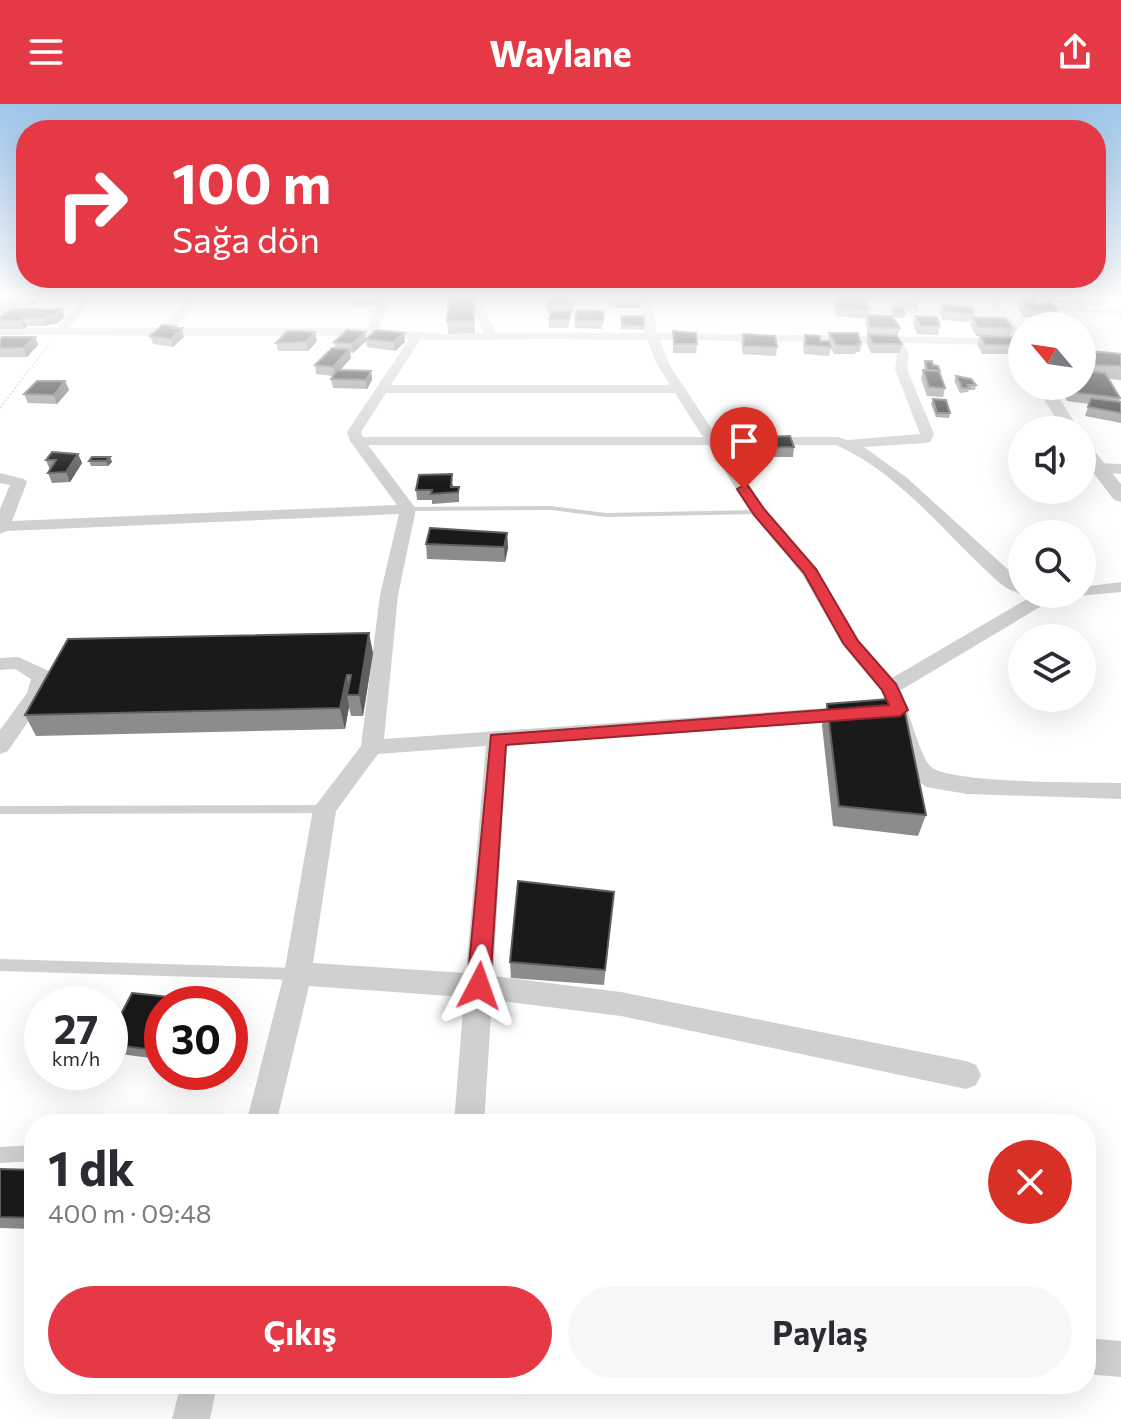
<!DOCTYPE html>
<html lang="tr">
<meta charset="utf-8">
<style>
:root{--surface:#fff;--page:#f7f7f7;--text:#2b2b33;--muted:#7c7c81;--accent:#e63946}
body{margin:0;font-family:Commissioner,sans-serif;background:var(--page);color:var(--text);height:100vh;display:flex;flex-direction:column;font-size:30px;white-space:nowrap}
*{box-sizing:border-box;margin:0}
p{font-size:26px;color:var(--muted)}
.icon{flex:none;width:44px;height:44px;fill:none;stroke:currentColor;stroke-width:2;stroke-linecap:round;stroke-linejoin:round}
.map{position:relative;flex:1;overflow:hidden}
.side{position:absolute;left:24px;top:1010px;width:1072px;height:280px;display:flex;flex-direction:column;background:var(--surface);border-radius:32px;box-shadow:0 8px 32px #0002}
.side>*{flex:none}
.banner{position:absolute;left:16px;top:16px;width:1090px;height:168px;border-radius:32px;box-shadow:0 8px 32px #0002;background:#e63946;color:#fff;overflow:hidden}
.needle{width:52px;rotate:299deg}
.buttons{position:absolute;left:1008px;top:208px;display:grid;gap:16px}
.buttons a{display:grid;place-items:center;width:88px;height:88px;border-radius:50%;background:var(--surface);box-shadow:0 8px 32px #0002;font-size:40px}
.speed{position:absolute;left:24px;top:882px;display:flex;gap:16px;font-size:40px;font-weight:700;text-align:center}
.speed>*{display:grid;place-content:center;width:104px;height:104px;border-radius:50%;background:var(--surface);box-shadow:0 8px 32px #0002;line-height:1}
.speed small{font-size:20px;font-weight:400}
.speed .limit{border:12px solid #d22;background:#fff;color:#111}
.pin{position:absolute;display:grid;place-items:center;width:68px;height:68px;color:#fff;margin:-82px -34px;border-radius:50% 50% 50% 0;rotate:-45deg;box-shadow:0 0 8px #0007}
.pin .icon{rotate:45deg}
.me{position:absolute;width:88px;margin:-44px;rotate:4deg;stroke-linejoin:round;filter:drop-shadow(0 0 6px #0008)}
.turn{display:flex;align-items:center;gap:28px;height:168px;padding:0 24px;font-size:36px}
.turn .icon{width:104px;height:104px;stroke-width:2.5}
.turn b{display:block;font-size:56px;line-height:68px}
.round{display:grid;place-items:center;flex:none;width:84px;height:84px;border-radius:42px;background:var(--page)}
.head{display:flex;align-items:center;justify-content:space-between;height:136px;padding:0 24px}
h1{font-size:48px;font-weight:700;line-height:60px}
.cta{display:flex;gap:16px;margin-top:auto;padding:16px 24px}
.cta a{flex:1;height:92px;border-radius:48px;background:var(--accent);color:#fff;font-size:32px;font-weight:700;line-height:92px;text-align:center}
.cta a+a{background:var(--page);color:var(--text)}
header{display:flex;justify-content:space-between;align-items:center;height:104px;padding:0 24px;background:var(--accent);color:#fff;font-size:36px;font-weight:700}
.map>svg:first-child{display:block}
.lines{fill:none;stroke-linecap:round;stroke-linejoin:round}
.path{stroke:#cdcdcd;stroke-width:2;stroke-dasharray:2 2;stroke-linecap:butt}
.service{fill:#d0d0d0;fill-rule:evenodd}
.minor{fill:#d0d0d0;fill-rule:evenodd}
.tertiary{fill:#d0d0d0;fill-rule:evenodd}
.wall{fill:#8c8c8c}
.shaded-wall{fill:#5f5f5f}
.building{fill:#1a1a1a;stroke:#5f5f5f;stroke-width:2}
.route{fill:#e63946;stroke:#96252e;stroke-width:2}
</style>
<header><svg class="icon" aria-label="menu" viewBox="0 0 24 24"><path d="M4 6h16M4 12h16M4 18h16"/></svg>Waylane<svg class="icon" aria-label="share" viewBox="0 0 24 24"><path d="M12 15V3M7 8l5-5 5 5M5 13v7h14v-7"/></svg></header>
<div class="map">
<svg width="1121" height="1315" viewBox="0 0 1121 1315">
<rect width="100%" height="100%" fill="#fff"/>
<g class="lines">
<!-- path -->
<path class="path" d="M0 304 50 239"/>
<!-- service -->
<path class="service" d="M284 195H290L285 200 282 198Z
M551 402 606 409 759 406 763 408 759 410 606 413 551 406 408 407 404 405 408 403Z
M325 701 329 702 331 705 329 708 325 709 0 710V702Z
M0 855 298 864 303 866 305 870 303 874 298 876 0 867Z
M34 1041V1057L0 1059V1043Z"/>
<!-- minor -->
<path class="minor" d="M82 195H94L69 224H163L187 195H198L176 224H367L379 195H389L379 225 446 230 484 229 468 195H479L496 229H645L640 195H651L657 229 1010 234V240L1006 241 902 239 909 250 907 265 934 330 930 338 925 339 864 343 907 374 1022 478V490H1082V483L1121 478V488L1077 492 1045 500 901 586C907 603 920 651 930 662 946 680 1089 678 1121 679V695L967 690 926 683 911 671 881 586 844 543 802 470 753 411 708 341H368L416 405 398 491 384 635 855 602 862 604 865 609 862 614 855 616 507 641 493 872 621 888 966 957 976 961 981 971 976 981 966 985 621 912 492 896 484 1020H454L464 893 309 882 276 1020H246L284 870 313 705 361 642 380 491 399 410 7 427 0 430V405L10 381 0 379V369L24 375 27 378 12 417 397 401 350 337 347 328 409 235 372 232 0 231V223L57 224ZM559 235 647 236 657 260 670 281H391L420 236ZM660 236 890 239 897 250 895 265 920 330 847 336 838 333H717L669 260ZM386 289H675L703 333H363L361 328ZM723 341H836C902 370 948 434 1001 480 1009 487 1020 488 1027 495L892 574 859 536 816 464 765 405ZM486 642 466 869 313 859 336 707 378 650Z
M791 195 855 196 880 203 1001 205 1007 208 1001 211 880 209 854 202 797 198Z
M986 195 1121 206V212L991 199Z
M1096 359 1121 360V370L1091 367 1088 364Z
M18 553 49 567 52 572 47 590 8 647 0 650V626L27 589 31 575 15 565 0 566V554Z
M1086 1234 1121 1237V1273L1086 1270Z
M181 1280H217L210 1315H172Z"/>
<!-- tertiary -->
<path class="tertiary" d="M983 195H996L1022 231V245L1017 244Z
M1036 282H1052L1079 326H1063Z
M1082 338 1088 339 1121 380V398L1114 396 1082 354Z"/>
</g>
<!-- wall -->
<path class="wall" d="M0 195H41L32 202 19 201 17 203 18 204 62 205 65 213 58 219 45 222H27L24 225H0V213L3 210H0Z
M349 195H381L378 201H350Z
M474 195 475 229 448 230 447 217Z
M547 195H574V209H571L568 224H549V215L551 209H547Z
M607 195H640V204H609Z
M825 195H864L869 206 868 211 900 224 897 232 902 240 900 249H871L866 238 868 230 865 219 866 215 836 212 833 202 834 195Z
M894 195H919L917 205 894 202Z
M1057 195H1106L1103 203 1075 201 1074 198 1073 201 1058 198Z
M1021 196 1057 206 1054 214 1024 213 1018 204Z
M942 201 974 210 973 213 1012 224 1009 233 1020 241 1017 250H982L977 240 980 232H976L970 221 971 218 942 216 940 209Z
M892 204 905 210 904 214 893 213 891 208Z
M621 212H644V226L621 225Z
M915 212 940 222 938 231 917 230 913 220Z
M604 215 602 225 575 224V216Z
M176 222 184 233 173 243 153 240 150 232Z
M673 227 697 240 696 249H673Z
M315 228 317 237 308 247H278L276 239Z
M365 228 366 235 404 229 405 238 395 247 367 243 366 237 353 249 350 248 351 254 340 266 371 267 372 276 367 285 333 284 331 275 333 272 316 270 315 261 335 244 334 238Z
M829 229 861 240 860 248H856L855 250H834L831 244 829 252 804 250 803 240 805 231 820 237H828Z
M743 230 777 243 776 252 743 250 741 239Z
M35 233 38 241 27 253H0V236Z
M1082 246 1121 250V276L1109 275 1120 294 1119 298H1121V319L1085 312 1089 300 1067 297 1061 285 1062 282H1082Z
M925 257 933 261 939 268 945 284 943 293 927 292 921 275 923 266 925 267 924 261Z
M956 272 976 281 975 286H969L968 288 960 289 954 277Z
M65 277 69 286 57 300 28 299 24 290Z
M933 295 950 309 949 314 936 313 931 300Z
M763 333 794 343 793 353H752L750 349 751 339H762Z
M78 350 82 359 70 378 52 379 48 369 50 366 46 356Z
M110 353 112 358 108 362H91L89 357Z
M453 380V383H459V398L432 400V396H417L416 386Z
M507 429 508 444 505 458 427 455 426 440Z
M373 549 363 612H351L349 603 345 625 36 632 25 611Z
M827 600 926 711 918 732 833 722 822 621Z
M614 788 604 881 511 874 510 858Z
M174 900 151 954 112 949 110 946V931Z
M0 1065 34 1066V1125L0 1124Z"/>
<!-- shaded-wall -->
<path class="shaded-wall" d="M8 195H17L19 201 17 203 19 206 13 211Z
M30 195H41L32 202Z
M62 205 65 213 58 219 45 222 42 214Z
M24 214 27 222 24 225 20 217Z
M176 222 178 228 182 224 184 233 173 243 171 235 173 224Z
M315 228 317 237 308 247 306 238Z
M365 228 366 237 353 249 352 240Z
M404 229 405 238 395 247 394 238Z
M35 233 38 241 27 253 23 244Z
M350 245 351 254 335 272 333 263Z
M371 267 372 276 367 285 366 276Z
M65 277 69 286 57 300 54 291Z
M78 350 82 359 70 378 66 368Z
M110 353 112 358 108 362 106 357Z
M507 429 508 444 505 458 504 443Z
M369 529 373 549 363 612 359 591Z
M347 571 351 591H347L349 603 345 625 340 604Z
M162 910V932L151 954 145 945Z"/>
<!-- building -->
<path class="building" d="M0 195H14L9 198H0Z
M474 195V217H447L449 196Z
M547 195H574V200H547Z
M835 195H864L869 206 838 204Z
M1021 196H1034L1036 200 1051 197 1057 206 1027 205Z
M942 201 972 203 974 210 944 208Z
M11 204 62 205 55 211 42 214H24L20 217 0 216V213Z
M892 204H903L905 210 894 209Z
M552 206 571 207 569 216 549 215Z
M577 206 604 207 603 217 575 216Z
M867 211 892 212 900 224 870 223Z
M621 212H644V222L622 221Z
M915 212 937 213 940 222H920Z
M972 213 1005 214 1012 224 978 223Z
M162 221 176 222 173 224H182L171 235 150 232Z
M347 226 365 228 352 240 334 238Z
M376 226 404 229 394 238 366 235Z
M287 227 315 228 306 238 276 239Z
M673 227 696 229 697 240H674Z
M829 229H858L861 240H856L857 242 836 241Z
M743 230 775 232 777 243 744 242Z
M868 230 897 232 902 240H873Z
M805 231 820 232V237H830L831 243 805 241Z
M980 232 1015 233 1020 241H985Z
M2 233H35L23 244H0V236Z
M332 244 350 245 333 263 315 261Z
M1082 246 1121 250V262L1090 261Z
M925 257H932L933 261 938 262 940 267 927 266Z
M337 266 371 267 366 276 331 275Z
M923 266 939 267 945 284 929 283Z
M1082 267 1105 269 1120 294 1070 288 1067 282H1082V277H1084Z
M956 272 971 275 976 281H968L970 284H962Z
M37 277H65L54 291 24 290Z
M1091 294 1121 298V309L1088 303Z
M933 295 946 296 950 309H937Z
M790 332 794 343 753 344 751 339H765L763 333Z
M52 348 78 350 66 368 48 369 56 356H46Z
M92 353H110L106 357H89Z
M452 370 451 383H459L458 388 431 390 432 386H416L419 371Z
M430 424 507 429 504 443 426 440Z
M369 529 359 591H347L351 571H347L340 604 25 611 68 535Z
M902 594 926 711 839 702 827 600Z
M518 777 614 788 605 866 510 858Z
M132 889 170 893 167 900H162V910L145 945 110 940V931Z
M0 1065 34 1066V1114L0 1113Z"/>
<!-- sky -->
<linearGradient id="sky" x2="0" y2="1"><stop stop-color="#9ec6ea"/><stop offset="0.51" stop-color="#fff"/><stop offset="1" stop-color="#fff" stop-opacity="0"/></linearGradient>
<rect width="1121" height="379" fill="url(#sky)"/>
<!-- route -->
<path class="route" d="M744 381 748 382 764 405 816 465 858 537 896 580 908 606 900 612 506 641 490 882 487 889 479 891 471 889 467 882 491 631 889 601 882 586 843 539 804 469 754 411 737 385Z"/>
</svg>
<div class="buttons">
<a><svg class="needle" viewBox="-14 -14 28 28"><path d="M0-13l5 13h-10z" fill="#e53935"/><path d="M0 13l5-13h-10z" fill="#7c7c81"/></svg></a>
<a><svg class="icon" aria-label="sound" viewBox="0 0 24 24"><path d="M4 9h4l5-4v14l-5-4H4zM17 9q2 3 0 6"/></svg></a>
<a><svg class="icon" aria-label="search" viewBox="0 0 24 24"><circle cx="10" cy="10" r="6"/><path d="M15 15l6 6"/></svg></a>
<a><svg class="icon" aria-label="layers" viewBox="0 0 24 24"><path d="M12 4l9 5-9 5-9-5zM3 14l9 5 9-5"/></svg></a>
</div>
<div class="speed"><div>27<small>km/h</small></div><div class="limit">30</div></div>
<div class="pin" style="left:744px;top:385px;background:#d93025"><svg class="icon" aria-label="arrive" viewBox="0 0 24 24"><path d="M6 21V4h12l-3 4 3 4H6"/></svg></div>
<svg class="me" style="left:479px;top:882px" viewBox="-20 -20 40 40"><path d="M0-17L14 15 0 8-14 15z" fill="#e63946" stroke="#fff" stroke-width="4"/></svg>
<div class="banner">
<div class="turn"><svg class="icon" aria-label="right" viewBox="0 0 24 24"><path d="M7 20v-9h11M14 6l5 5-5 5"/></svg><div><b>100 m</b>Sağa dön</div></div>
</div>
<section class="side">
<div class="head"><div><h1>1 dk</h1><p>400 m · 09:48</p></div><a class="round" style="background:#d93025;color:#fff"><svg class="icon" aria-label="close" viewBox="0 0 24 24"><path d="M6 6l12 12M18 6L6 18"/></svg></a></div>
<div class="cta"><a>Çıkış</a><a>Paylaş</a></div>
</section>
</div>
